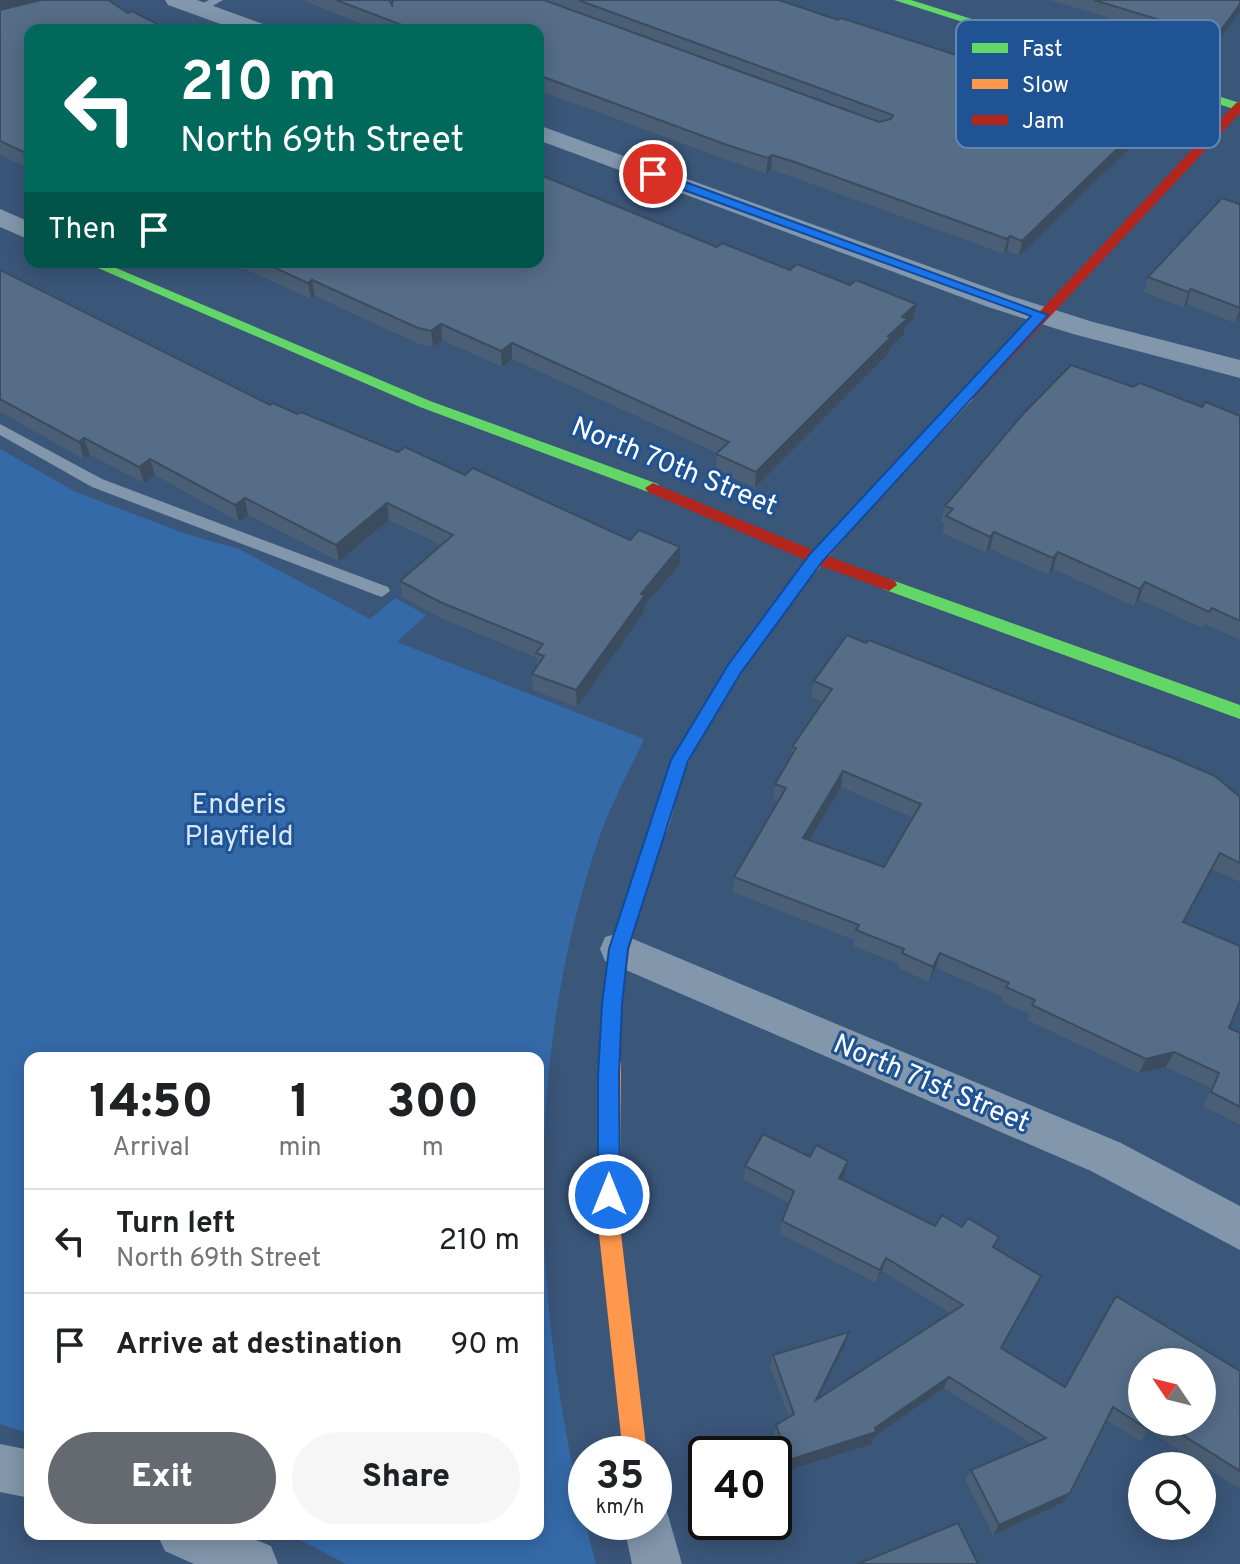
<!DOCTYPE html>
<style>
:root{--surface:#fff;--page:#f6f6f6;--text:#202124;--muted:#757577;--line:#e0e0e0;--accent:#656a71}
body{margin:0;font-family:Overpass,sans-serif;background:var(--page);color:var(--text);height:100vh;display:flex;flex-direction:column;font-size:30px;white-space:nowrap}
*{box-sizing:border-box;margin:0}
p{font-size:26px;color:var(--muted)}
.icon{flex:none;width:44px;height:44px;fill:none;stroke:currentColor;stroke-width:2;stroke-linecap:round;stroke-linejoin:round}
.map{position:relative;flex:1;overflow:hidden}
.details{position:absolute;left:24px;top:1052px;width:520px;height:488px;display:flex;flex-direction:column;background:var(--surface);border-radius:16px;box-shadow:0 4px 20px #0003}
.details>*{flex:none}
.hud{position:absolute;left:24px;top:24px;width:520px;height:244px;border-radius:16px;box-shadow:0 4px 20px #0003;background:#00695c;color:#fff;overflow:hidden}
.needle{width:52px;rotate:305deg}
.fabs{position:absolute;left:1128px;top:1348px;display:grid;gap:16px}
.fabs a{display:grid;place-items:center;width:88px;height:88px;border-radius:50%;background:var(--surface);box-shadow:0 4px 20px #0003;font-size:40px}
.speed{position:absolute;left:568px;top:1436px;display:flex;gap:16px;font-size:40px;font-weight:700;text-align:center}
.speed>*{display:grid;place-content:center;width:104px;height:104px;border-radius:50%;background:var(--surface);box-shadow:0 4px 20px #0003;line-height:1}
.speed small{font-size:20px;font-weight:400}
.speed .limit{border:4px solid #111;border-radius:12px;background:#fff;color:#111}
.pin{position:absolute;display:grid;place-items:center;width:68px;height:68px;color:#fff;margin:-34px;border:4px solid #fff;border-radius:50%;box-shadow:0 2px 8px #0007}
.me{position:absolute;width:88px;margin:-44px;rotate:0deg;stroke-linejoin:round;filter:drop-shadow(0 0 6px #0008)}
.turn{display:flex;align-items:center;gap:28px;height:168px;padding:0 24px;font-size:36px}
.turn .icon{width:104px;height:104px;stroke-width:2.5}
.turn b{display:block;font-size:56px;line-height:68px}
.then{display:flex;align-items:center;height:76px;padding:0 24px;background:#0003;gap:16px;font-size:30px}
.eta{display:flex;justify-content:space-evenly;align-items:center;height:136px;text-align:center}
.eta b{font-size:48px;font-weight:800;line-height:56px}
.action{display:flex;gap:16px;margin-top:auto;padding:16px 24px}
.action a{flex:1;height:92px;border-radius:48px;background:var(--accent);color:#fff;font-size:32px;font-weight:800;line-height:92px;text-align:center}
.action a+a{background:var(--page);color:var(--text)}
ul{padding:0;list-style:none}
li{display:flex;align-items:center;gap:24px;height:104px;padding:0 24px;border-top:2px solid var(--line)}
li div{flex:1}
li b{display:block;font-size:30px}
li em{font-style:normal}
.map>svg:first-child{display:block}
.green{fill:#356aa9}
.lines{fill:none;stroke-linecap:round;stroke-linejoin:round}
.lane{fill:#8296ac;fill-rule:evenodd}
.street{fill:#8296ac;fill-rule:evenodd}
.fast{fill:#63d668;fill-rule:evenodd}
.slow{fill:#ff974d;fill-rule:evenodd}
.jam{fill:#b3261e;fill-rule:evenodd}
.wall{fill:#4a5e75;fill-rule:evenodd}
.shaded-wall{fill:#3c4c5f}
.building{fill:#566d88;stroke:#3c4c5f;stroke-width:2;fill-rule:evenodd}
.route{fill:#1a73e8;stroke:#114b97;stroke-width:2}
.labels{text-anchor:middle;stroke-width:6;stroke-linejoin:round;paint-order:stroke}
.street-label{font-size:28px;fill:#fff;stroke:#1f5394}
.park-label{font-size:28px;fill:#d8e8fa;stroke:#1f5394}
.key{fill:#1f5394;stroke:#6287b4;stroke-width:2}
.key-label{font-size:22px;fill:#fff}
</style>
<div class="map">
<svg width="1240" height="1564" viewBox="0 0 1240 1564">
<rect width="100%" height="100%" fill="#3a5679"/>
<!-- green -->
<path class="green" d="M0 449 76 492 186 534 239 549 370 619 395 598 426 615 397 642 644 739C628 773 609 808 597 844 519 1076 532 1330 596 1564H346L289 1534H538V1058H30V1434L0 1424Z"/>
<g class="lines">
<!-- lane -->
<path class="lane" d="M209 0H223L204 11H196V7Z
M0 424 102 479 388 587 390 591 382 597 376 595 92 487 0 435Z"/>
<!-- street -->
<path class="street" d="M165 0H197L266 25 269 30H237L168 5Z
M538 125 1008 295 1093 322 1240 360V378L1073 334 988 307 538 140Z
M0 209 30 222V240L0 227Z
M619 933 1121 1143 1240 1206V1250L1091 1171 605 961 600 949 605 937Z
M0 1444 30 1450V1498L0 1492Z
M654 1500 665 1505 682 1564H632L623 1522H654Z
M157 1534H241L271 1546 278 1564H194L165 1551Z"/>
<!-- fast -->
<path class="fast" d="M894 0H911L1240 103V111Z
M84 262H102L430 401 658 484 661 488 658 492H648L420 407Z
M889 579 1240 705V719L883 589 881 585Z"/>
<!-- slow -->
<path class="slow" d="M968 391 973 393V399C869 511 758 621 690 759 677 784 675 815 663 840H649L647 835 671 760 728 665 810 554 963 393Z
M611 1052 618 1055 621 1061 620 1225 647 1454H623L598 1225 601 1061 604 1055Z"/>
<!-- jam -->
<path class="jam" d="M1240 102V113L973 399H963V393L1236 103Z
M653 483 822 554 895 581 897 585 889 591 810 562 648 492 645 488Z
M656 828 663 830 665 835 629 949 622 1004 621 1061 618 1067 611 1070 604 1067 601 1061 602 1004 609 949 647 835 649 830Z"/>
</g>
<!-- wall -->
<path class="wall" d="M0 0 128 13 169 30H30V169L0 155Z
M302 0H389L392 5 393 0H779L1144 134 1019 256 1007 251 1004 254 790 176 771 170 766 174 727 160 538 90V30H377Z
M1050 0H1240L1212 49Z
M1239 204 1240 317 1235 323 1187 304 1184 308 1144 292 1148 277Z
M717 247 913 320 905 327 904 334 890 348 889 353 755 488 716 470 717 453 512 359 502 367 442 340 433 347 419 344 315 296 311 299 230 262H538Z
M0 270 270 405 398 452 465 475 680 564 644 606V612L577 707 533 690 532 674 537 666V658L441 618 402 597 400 581 441 545 389 520 339 561 248 515 239 522 155 475 144 483 90 455 84 459 0 412Z
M1133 387 1202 407 1240 416V640L1205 624 1202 628 1139 599 1134 606 1053 569 1049 575 990 549 986 553 942 533 944 523 941 522 945 506Z
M814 681 1240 797V882L1212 869 1184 922 1229 1028 1240 1033V1125L1203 1106 1211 1088 1166 1067 1139 1073 1027 1020 1029 1014 1001 1002 1003 997 936 968 929 982 898 968 899 964 853 946 854 940 733 892 734 877 778 801 773 800 775 784 791 757 792 747 823 702 811 697ZM841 787 913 818 884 867 809 841Z
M763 1134 810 1157 816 1145 848 1161 842 1179 935 1226 942 1215 962 1227 968 1218 999 1237 995 1248 1041 1276 1001 1348 1065 1387 1116 1296 1240 1371V1489L1148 1430 1140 1441 1106 1420 1070 1493 1062 1503 993 1535 965 1480 971 1470 1032 1444 944 1388 875 1436 872 1444 786 1471 774 1436 776 1425 789 1417 770 1367 773 1355 849 1332 845 1345 819 1397 950 1313 882 1271 876 1283 780 1234 782 1221 789 1203 744 1180 745 1166ZM1142 1362H1202V1422H1142Z"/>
<!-- shaded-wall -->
<path class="shaded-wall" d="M0 0H70L0 15Z
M1240 4V12L1212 49 1216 37Z
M1148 119 1144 134 1019 256 1022 241Z
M772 155 771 170 766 174 768 158Z
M1010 236 1007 251 1004 254 1007 239Z
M312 280 315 296 311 299 308 283Z
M1191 289 1187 304 1184 308 1188 292Z
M916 304 913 320 905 327 904 334 890 348 889 353 755 488 756 472 888 336 902 317Z
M1240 308V317L1235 323Z
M441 324 442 340 433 347 431 331Z
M512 343V359L502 367 501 351Z
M84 438 90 455 84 459 79 442Z
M150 459 155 475 144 483 139 467Z
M245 498 248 515 239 522 235 505Z
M387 503 389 520 339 561 336 545Z
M994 532 990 549 986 553 990 537Z
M680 547V564L644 606V612L577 707 576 690 641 594Z
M1058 552 1053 569 1049 575 1053 558Z
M1145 582 1139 599 1134 606 1140 589Z
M843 771 841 787 801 854 803 838Z
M940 953 936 968 929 982 933 967Z
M1174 1052 1166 1067 1139 1073 1146 1059Z
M848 1161 844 1175 836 1192 839 1178Z
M886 1258 882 1271 876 1283 880 1270Z
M849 1332 845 1345 812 1411 816 1400Z
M949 1377 944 1388 875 1436 872 1444 786 1471 789 1460 875 1428Z
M1070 1493 1062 1503 993 1535 999 1525Z"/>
<!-- building -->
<path class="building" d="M41 0H108L128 13 132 11 169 30H30V155L0 141V10Z
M336 0H389L392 5 393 0H544L879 122 891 119 893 115 578 0H779L838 20 841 18 941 50 1148 119 1022 241 1010 236 1007 239 792 161 772 155 768 158 727 145 538 75V30H415Z
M1094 0H1240V4L1216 37Z
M538 174 717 247 722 243 790 270 797 264 850 285 856 280 916 304 902 317 907 319 888 336 891 337 756 472 716 454 729 442 512 343 501 351 441 324 431 331 418 328 312 280 308 283 262 262H538Z
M1222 198 1239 204 1240 203V308L1191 289 1188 292 1148 277Z
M0 270 270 405 273 403 297 414 301 412 398 452 405 447 465 475 473 468 630 540 639 530 680 547 641 594 645 595 576 690 532 674 544 656 536 653 543 644 440 602 400 581 453 535 387 503 336 545 245 498 235 505 150 459 139 467 84 438 79 442 0 399Z
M1071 365 1133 387 1140 383 1202 407 1206 402 1240 416V621L1212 608 1209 612 1145 582 1140 589 1058 552 1053 558 994 532 990 537 946 516 953 509 945 506 1023 414Z
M847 635 866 643 869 640 1173 758 1215 776 1240 797V863L1220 853 1183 922 1240 946V1001L1229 1028 1240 1033V1107L1211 1092 1219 1073 1174 1052 1146 1059 1032 1005 1035 1000 1006 987 1009 983 940 953 933 967 902 953 904 949 856 930 859 925 734 877 786 788 775 784 796 748 792 747 832 689 814 681ZM843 771 921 804 884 867 803 838Z
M763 1134 810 1157 816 1145 848 1161 839 1178 935 1226 942 1215 962 1227 968 1218 999 1237 993 1247 1041 1276 1001 1348 1065 1387 1116 1296 1240 1371V1471L1162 1422H1202V1362H1142V1422H1153L1149 1430 1113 1407 1070 1493 999 1525 971 1470 1046 1438 949 1377 875 1428 876 1432 789 1460 776 1425 794 1414 773 1355 849 1332 816 1400 963 1305 886 1258 880 1270 782 1221 794 1191 745 1166Z
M958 1523 978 1564H858Z"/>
<!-- route -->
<path class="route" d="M648 172H658L1048 315 822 562 740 674 688 761 628 949 622 1004 619 1076 620 1195 617 1202 609 1205 601 1202 598 1195V1076L602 1004 609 949 671 760 728 665 810 554 1031 316 648 177Z"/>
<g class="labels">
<!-- street labels -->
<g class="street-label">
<text transform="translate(675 465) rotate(22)" y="10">North 70th Street</text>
<text transform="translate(932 1082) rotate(23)" y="10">North 71st Street</text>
</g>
<!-- park labels -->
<g class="park-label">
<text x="239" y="813">Enderis<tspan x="239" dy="32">Playfield</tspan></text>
</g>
</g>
<!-- legend -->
<rect x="956" y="20" width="264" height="128" rx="12" class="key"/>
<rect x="972" y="43" width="36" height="10" fill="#63d668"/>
<rect x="972" y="79" width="36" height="10" fill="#ff974d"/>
<rect x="972" y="115" width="36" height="10" fill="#b3261e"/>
<g class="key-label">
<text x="1022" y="56">Fast</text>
<text x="1022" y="92">Slow</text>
<text x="1022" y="128">Jam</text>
</g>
</svg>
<div class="fabs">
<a><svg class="needle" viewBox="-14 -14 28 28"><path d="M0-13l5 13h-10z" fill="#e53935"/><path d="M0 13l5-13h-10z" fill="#757577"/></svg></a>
<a><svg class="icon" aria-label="search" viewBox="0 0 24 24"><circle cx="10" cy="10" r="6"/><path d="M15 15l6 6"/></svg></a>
</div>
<div class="speed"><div>35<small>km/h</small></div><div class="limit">40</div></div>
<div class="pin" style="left:653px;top:174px;background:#d93025"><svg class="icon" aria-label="arrive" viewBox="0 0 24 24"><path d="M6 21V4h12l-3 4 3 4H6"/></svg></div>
<svg class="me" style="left:609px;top:1195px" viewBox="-20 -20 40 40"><circle r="17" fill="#1a73e8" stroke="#fff" stroke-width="3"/><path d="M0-11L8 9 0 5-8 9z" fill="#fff"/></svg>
<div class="hud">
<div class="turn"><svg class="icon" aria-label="left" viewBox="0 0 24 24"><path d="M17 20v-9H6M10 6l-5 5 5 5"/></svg><div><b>210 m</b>North 69th Street</div></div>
<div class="then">Then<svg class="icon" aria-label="arrive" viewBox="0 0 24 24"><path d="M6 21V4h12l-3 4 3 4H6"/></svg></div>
</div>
<section class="details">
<div class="eta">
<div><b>14:50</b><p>Arrival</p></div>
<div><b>1</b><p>min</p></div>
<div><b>300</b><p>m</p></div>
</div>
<ul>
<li><svg class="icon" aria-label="left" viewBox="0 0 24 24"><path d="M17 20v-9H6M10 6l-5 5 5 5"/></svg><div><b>Turn left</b><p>North 69th Street</p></div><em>210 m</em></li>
<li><svg class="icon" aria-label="arrive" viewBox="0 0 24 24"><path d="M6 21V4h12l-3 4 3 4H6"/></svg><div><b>Arrive at destination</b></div><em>90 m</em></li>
</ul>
<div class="action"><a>Exit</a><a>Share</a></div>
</section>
</div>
